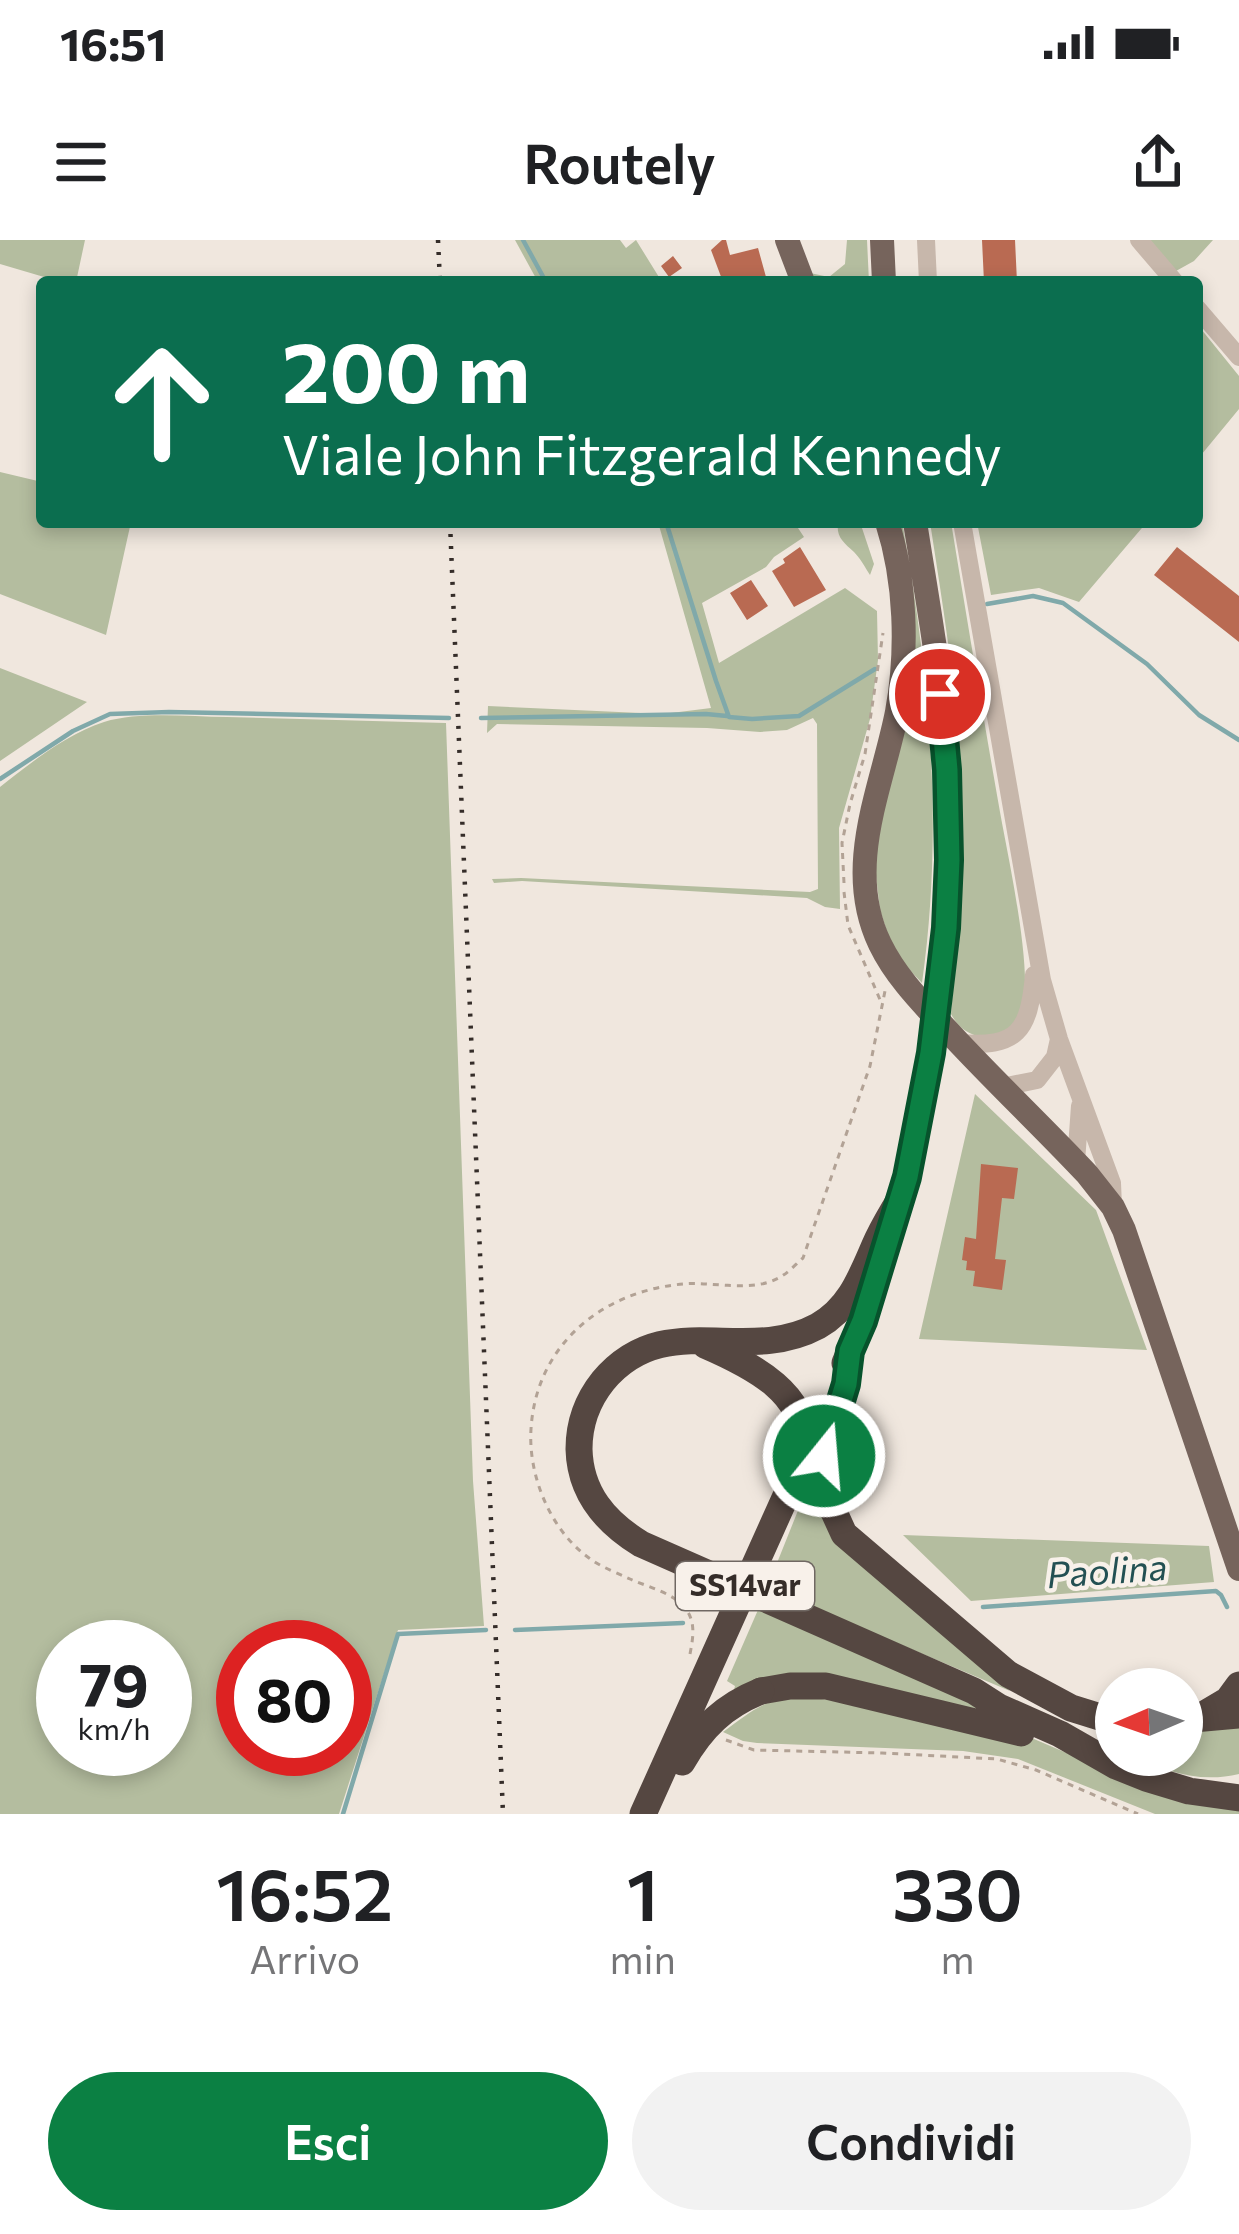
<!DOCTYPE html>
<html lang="it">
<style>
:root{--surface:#fff;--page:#f2f2f2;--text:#202124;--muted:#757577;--accent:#0b8043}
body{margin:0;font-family:Commissioner,sans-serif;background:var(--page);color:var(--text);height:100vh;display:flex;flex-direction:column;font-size:45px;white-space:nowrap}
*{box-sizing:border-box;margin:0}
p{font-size:39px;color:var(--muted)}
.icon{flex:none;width:66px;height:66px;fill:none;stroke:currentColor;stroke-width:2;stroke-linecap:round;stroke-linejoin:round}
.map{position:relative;height:1574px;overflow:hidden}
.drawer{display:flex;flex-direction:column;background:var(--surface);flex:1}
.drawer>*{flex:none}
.guide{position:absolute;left:36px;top:36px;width:1167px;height:252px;border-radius:12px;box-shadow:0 6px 18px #0003;background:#0b6e4f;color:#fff;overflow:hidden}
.needle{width:78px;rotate:268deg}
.tools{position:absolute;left:1095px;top:1428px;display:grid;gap:24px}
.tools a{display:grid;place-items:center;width:108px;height:108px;border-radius:50%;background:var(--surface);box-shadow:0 6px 18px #0003;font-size:60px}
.speed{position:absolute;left:36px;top:1380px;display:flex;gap:24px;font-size:60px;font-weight:700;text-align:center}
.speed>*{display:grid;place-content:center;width:156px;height:156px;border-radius:50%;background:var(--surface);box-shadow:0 6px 18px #0003;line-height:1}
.speed small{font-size:30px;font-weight:400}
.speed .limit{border:18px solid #d22;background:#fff;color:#111}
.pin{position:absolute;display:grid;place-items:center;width:102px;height:102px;color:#fff;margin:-51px;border:6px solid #fff;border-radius:50%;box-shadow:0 3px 12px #0007}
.me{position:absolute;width:132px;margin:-66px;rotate:17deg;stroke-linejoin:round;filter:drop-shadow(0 0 9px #0008)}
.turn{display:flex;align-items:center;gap:42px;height:252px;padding:0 48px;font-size:54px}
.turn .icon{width:156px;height:156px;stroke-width:2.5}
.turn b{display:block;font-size:84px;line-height:102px}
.eta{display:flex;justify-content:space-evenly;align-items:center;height:204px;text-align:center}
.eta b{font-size:72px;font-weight:600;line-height:84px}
.button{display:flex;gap:24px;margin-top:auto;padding:24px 48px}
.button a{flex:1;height:138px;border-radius:72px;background:var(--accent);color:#fff;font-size:48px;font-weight:600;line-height:138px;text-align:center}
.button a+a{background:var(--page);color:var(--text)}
.status{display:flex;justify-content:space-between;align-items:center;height:84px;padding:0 60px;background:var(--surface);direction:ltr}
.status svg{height:33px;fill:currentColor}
header{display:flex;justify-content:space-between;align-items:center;height:156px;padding:0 48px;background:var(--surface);font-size:54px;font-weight:600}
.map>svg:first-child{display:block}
.green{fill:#b4bd9f;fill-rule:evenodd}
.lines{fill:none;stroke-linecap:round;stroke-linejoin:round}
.stream{stroke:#80a9aa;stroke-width:4.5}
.building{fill:#b96a52}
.path{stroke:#b2a295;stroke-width:3;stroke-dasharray:6 6;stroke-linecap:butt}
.minor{stroke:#c7b7ab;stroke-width:18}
.major{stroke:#76645c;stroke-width:24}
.highway{stroke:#554741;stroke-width:27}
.rail{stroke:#352d29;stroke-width:4.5;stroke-dasharray:3 9;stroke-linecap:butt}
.major-bridge{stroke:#76645c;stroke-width:24}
.highway-bridge{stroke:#554741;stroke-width:27}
.route-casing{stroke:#07532c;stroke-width:30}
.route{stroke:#0b8043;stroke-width:21}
.labels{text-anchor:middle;stroke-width:9;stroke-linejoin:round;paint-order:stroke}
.shield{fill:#f8f1ea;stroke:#706863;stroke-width:3}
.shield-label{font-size:30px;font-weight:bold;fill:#352d29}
.water-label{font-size:36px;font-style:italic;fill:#235053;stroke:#f8f1ea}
</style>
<div class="status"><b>16:51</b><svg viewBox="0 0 49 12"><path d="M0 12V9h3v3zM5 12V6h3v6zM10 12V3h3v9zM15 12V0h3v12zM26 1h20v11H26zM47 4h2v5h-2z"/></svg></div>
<header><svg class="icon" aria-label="menu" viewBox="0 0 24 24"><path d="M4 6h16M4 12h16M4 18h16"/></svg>Routely<svg class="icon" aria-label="share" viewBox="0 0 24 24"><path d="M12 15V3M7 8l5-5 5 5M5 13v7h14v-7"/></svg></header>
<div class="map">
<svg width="1239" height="1574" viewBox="0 0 1239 1574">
<rect width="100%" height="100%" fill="#f0e7de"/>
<!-- green -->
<path class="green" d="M0 0H85L76 42H61L0 24Z
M515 0H620L626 8 636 0 662 42H538Z
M847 0H867L869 42H814L810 33 829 37 845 24Z
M1150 0H1213L1194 21 1176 31Z
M1197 84 1239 136V169L1197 220Z
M0 232 42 242V282H131L106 395 0 354Z
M658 282H794L804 297 774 317 766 327 702 363 719 423 845 348 877 371 878 420 870 479 839 588 840 669 825 667 807 658 522 641 494 643 492 639 521 638 810 652 818 649 817 484 813 478 787 490 760 492 707 488 497 484 487 493 488 466 663 474 711 468Z
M838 282H860L874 324 870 335C865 327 860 318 854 312 843 302 836 297 838 282Z
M898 282H902C930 435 944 588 922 743L905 725 889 698 880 670 875 627V606L891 541Z
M930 282H951C967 379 983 476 1000 572 1008 617 1034 733 1022 773 1016 790 995 800 978 796 965 793 957 785 951 774 957 696 962 619 960 541 958 455 943 367 930 282Z
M977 282H1147L1079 362 1039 348 991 355Z
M0 428 87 462 0 521Z
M227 477 446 483 473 1241 484 1386 398 1390 339 1574H0V547C31 523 66 494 104 482 141 471 188 477 227 477ZM165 1407V1509H63V1407ZM243 1407H345V1509H243Z
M975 854 1096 970 1147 1110 919 1099Z
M811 1238 857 1318 1010 1451 767 1348Z
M903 1295 1209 1306 1214 1342 971 1361Z
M761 1363 1002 1474 955 1468 733 1453 735 1446 727 1441Z
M799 1455 954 1479 1034 1499 1165 1555 1239 1564V1574H1155L1018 1519 963 1511 757 1503 743 1501 723 1492C749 1473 766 1458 799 1455Z
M1229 1483H1239V1534C1198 1544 1164 1530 1127 1515H1182V1495Z"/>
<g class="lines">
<!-- stream -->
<path class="stream" d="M523 0 546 42
M666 282 716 441 729 477 752 479 799 476 875 429
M987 364 1033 356 1063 363 1147 424 1199 475 1239 500
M481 478 706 474 727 476
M0 539 73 491 110 474 169 472 449 478
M983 1367 1216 1351 1221 1355 1227 1367
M515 1390 683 1383
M343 1574 398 1394 486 1390"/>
</g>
<!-- building -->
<path class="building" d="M722 0H726L730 15 758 8 766 37 748 42H723L711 10Z
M982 0H1015L1017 42H984Z
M673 16 682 28 669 37 661 26Z
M800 307 826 350 794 367 772 331 785 323 783 319Z
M1177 307 1239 356V402L1154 335Z
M751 340 768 366 747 380 730 353Z
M981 924 1018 928 1014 959 1002 958 995 1019 1006 1020 1002 1050 973 1046 975 1031 966 1030 967 1021 962 1020 965 997 976 999Z"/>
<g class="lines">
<!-- path -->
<path class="path" d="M844 643 842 603 850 564 865 514 883 393
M844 652 848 685 881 762
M690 1414C693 1398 696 1383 686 1369 674 1353 648 1347 630 1339 617 1333 601 1327 589 1318 550 1290 528 1235 531 1189 536 1105 602 1051 683 1044 713 1041 754 1054 782 1036 790 1031 797 1023 803 1018L870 826 885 751
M726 1500 754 1510 882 1513 997 1519 1036 1530 1138 1574"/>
<!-- minor -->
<path class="minor" d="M926 0 928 42
M1139 0 1175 42
M1197 68 1239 117
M962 282 1042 740 1059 799 1112 943 1113 966
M959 803C1018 808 1029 791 1034 735
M1002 847 1037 840 1055 817 1059 799
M1076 922 1080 866"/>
<!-- major -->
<path class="major" d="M787 0 803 42
M882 0 884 42
M887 282C906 341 908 411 897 472 882 548 843 627 880 704 896 737 922 763 947 790 992 839 1041 885 1087 934L1113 967 1124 990 1239 1329
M915 282C928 365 944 448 947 532 951 607 946 681 939 756
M901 957 931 813"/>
<!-- highway -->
<path class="highway" d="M901 957C892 973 882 988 875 1005 861 1037 850 1068 818 1086 744 1126 665 1067 603 1141 587 1161 579 1184 579 1209 580 1253 605 1282 641 1304L974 1451 999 1467 1060 1494 1116 1526 1146 1538 1189 1551 1239 1558
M705 1105C749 1124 815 1155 801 1214
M850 1111 846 1144 822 1230 824 1250 844 1294 1008 1434 1071 1468 1116 1482
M845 1123 863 1080 879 1029
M794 1238 820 1180
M761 1451 790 1446H826L1021 1493
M1201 1476 1228 1460 1239 1445
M1182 1480 1239 1475"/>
<!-- rail -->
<path class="rail" d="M438 0 440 42
M450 282 503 1574"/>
<!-- major-bridge -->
<path class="major-bridge" d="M931 813 939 756"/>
<!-- highway-bridge -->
<path class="highway-bridge" d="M682 1522C702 1487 724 1466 761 1451
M643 1574 794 1238"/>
</g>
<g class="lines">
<!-- route casing -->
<g class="route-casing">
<path id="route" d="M824 1216 846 1144 850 1111 863 1081 907 937 931 813 946 688 949 620 947 530 940 454"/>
</g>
<!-- route -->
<use href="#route" class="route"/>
</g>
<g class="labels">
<!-- shield labels -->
<rect class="shield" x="676" y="1322" width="138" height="48" rx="9"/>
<g class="shield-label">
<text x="745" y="1356">SS14var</text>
</g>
<!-- water labels -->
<g class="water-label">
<text transform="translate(1107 1331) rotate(-4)" y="13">Paolina</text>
</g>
</g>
</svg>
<div class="tools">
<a><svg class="needle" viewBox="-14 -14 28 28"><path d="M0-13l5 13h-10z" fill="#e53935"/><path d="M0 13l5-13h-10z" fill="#757577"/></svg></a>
</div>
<div class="speed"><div>79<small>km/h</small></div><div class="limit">80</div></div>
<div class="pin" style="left:940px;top:454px;background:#d93025"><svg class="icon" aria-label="arrive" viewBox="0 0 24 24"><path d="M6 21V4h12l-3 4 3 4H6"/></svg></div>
<svg class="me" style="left:824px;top:1216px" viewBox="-20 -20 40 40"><circle r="17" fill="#0b8043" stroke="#fff" stroke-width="3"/><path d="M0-11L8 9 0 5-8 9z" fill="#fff"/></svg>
<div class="guide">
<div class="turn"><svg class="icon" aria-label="ahead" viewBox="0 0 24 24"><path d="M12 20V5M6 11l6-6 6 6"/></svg><div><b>200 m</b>Viale John Fitzgerald Kennedy</div></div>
</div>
</div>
<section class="drawer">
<div class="eta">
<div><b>16:52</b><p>Arrivo</p></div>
<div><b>1</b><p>min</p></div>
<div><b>330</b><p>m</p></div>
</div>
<div class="button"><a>Esci</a><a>Condividi</a></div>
</section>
